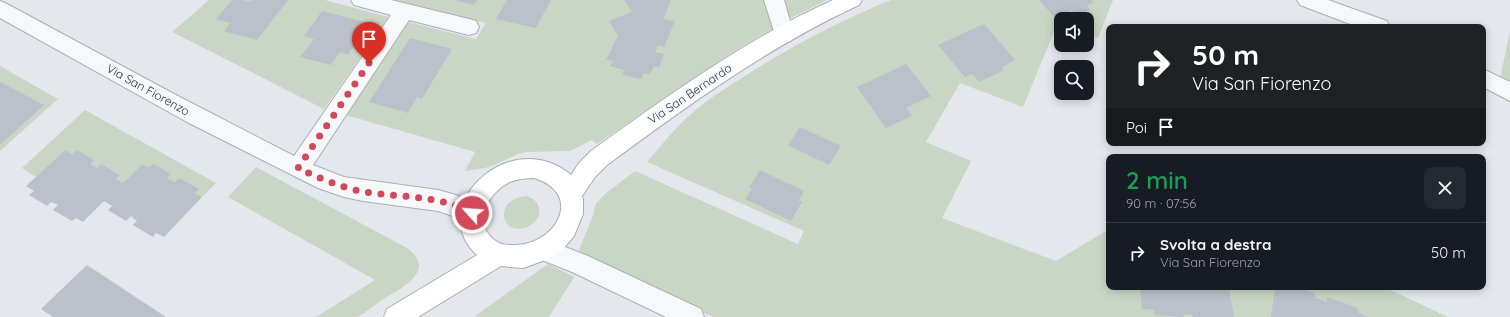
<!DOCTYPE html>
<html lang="it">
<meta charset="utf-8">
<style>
:root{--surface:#171b24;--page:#242831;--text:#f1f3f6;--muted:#9ea1a6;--line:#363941}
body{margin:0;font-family:Quicksand,sans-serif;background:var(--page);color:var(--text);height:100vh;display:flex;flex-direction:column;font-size:15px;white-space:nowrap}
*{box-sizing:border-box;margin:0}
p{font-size:13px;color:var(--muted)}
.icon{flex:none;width:22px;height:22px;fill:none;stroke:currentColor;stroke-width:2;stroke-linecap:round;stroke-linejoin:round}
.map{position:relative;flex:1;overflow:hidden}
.drawer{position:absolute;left:1106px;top:154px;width:380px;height:136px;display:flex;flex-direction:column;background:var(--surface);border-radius:8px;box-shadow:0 2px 10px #0003}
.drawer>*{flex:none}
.guide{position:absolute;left:1106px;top:24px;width:380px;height:122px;border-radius:8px;box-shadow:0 2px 10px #0003;background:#202124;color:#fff;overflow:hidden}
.buttons{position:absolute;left:1054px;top:12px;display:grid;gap:8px}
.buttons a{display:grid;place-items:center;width:40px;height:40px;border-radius:8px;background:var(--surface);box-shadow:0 2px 10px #0003;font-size:20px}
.pin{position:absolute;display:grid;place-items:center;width:34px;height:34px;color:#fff;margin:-41px -17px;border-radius:50% 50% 50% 0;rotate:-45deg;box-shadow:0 0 4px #0007}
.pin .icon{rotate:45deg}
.me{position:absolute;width:44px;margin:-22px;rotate:296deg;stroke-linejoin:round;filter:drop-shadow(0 0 3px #0008)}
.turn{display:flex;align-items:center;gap:14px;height:84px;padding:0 20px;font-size:18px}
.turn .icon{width:52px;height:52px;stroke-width:2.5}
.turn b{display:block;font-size:28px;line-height:34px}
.then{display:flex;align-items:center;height:38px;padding:0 20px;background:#0003;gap:8px;font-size:15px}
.round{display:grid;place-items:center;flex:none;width:42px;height:42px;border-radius:8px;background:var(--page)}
.head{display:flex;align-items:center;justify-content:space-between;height:68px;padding:0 20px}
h1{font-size:24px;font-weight:600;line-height:30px;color:#1e9e55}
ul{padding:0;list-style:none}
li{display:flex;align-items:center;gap:12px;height:60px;padding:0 20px;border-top:1px solid var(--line)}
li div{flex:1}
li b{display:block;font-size:15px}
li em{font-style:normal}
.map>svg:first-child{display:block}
.green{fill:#c9d6c5}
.building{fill:#bbc0ca}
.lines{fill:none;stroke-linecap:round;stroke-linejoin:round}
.street-casing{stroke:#a9aeb7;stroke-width:2}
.secondary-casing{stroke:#a9aeb7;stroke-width:2}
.street{fill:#f7f8fa;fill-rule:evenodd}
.secondary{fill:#fff;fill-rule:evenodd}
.route{stroke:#d1495b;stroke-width:7;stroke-dasharray:0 12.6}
.labels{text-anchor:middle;stroke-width:3.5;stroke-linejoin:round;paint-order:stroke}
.street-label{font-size:12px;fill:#2b3445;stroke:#f4f6f9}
</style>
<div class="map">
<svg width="1510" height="317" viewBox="0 0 1510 317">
<rect width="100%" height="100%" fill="#e4e7ec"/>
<!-- green -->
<path class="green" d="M209 0H325L388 17 324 109 172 32Z
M394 0H766L774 28 728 55 597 144 592 140 570 151 526 152 518 154 490 167 465 171 475 152 346 115 408 22 476 39 486 23Z
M783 0H827L789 19Z
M891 0H1113L1098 38 1087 34V19H1061V23L1058 22 1023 107 960 83 926 142 971 161 942 218 1056 261 1106 231H1109V287H1384L1448 317H713L583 256 579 250 592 218 596 203 605 194 635 171 798 244 804 231 647 162C661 146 674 129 690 115 704 102 721 91 737 81 786 49 837 22 891 0Z
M1510 31V85L1500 79Z
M0 66 58 99 0 151Z
M85 110 216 183 202 197 195 193 198 189 175 182 167 178 171 174 149 168 142 164 123 183 116 179 120 175 101 164 97 168 65 150 36 177 22 168Z
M256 167 407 248C438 271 401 288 382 300 374 305 365 314 356 317 349 317 325 317 316 317L375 280 228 197Z
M526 196C534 198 541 204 539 214 538 220 533 225 527 227 500 237 493 199 526 196Z
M548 264 574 277 549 317H478L475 316Z"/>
<!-- building -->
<path class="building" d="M232 0H243L251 2 252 0H288L257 40 224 31 230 23 216 19Z
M455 0H477L474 5Z
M507 0H551L536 28 496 19Z
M624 0H671L663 19 675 21 664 47 658 46 655 52 664 54 659 68 654 66 650 74 644 73 641 79 622 75 624 70 610 66 613 61 606 60 618 36 609 21 632 12Z
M1039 0H1091L1094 2 1087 6 1090 10 1078 16 1072 10 1055 18Z
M322 11 369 23 348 55 340 52 331 65 300 57 314 39 304 36Z
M984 24 1015 60 1002 67 1004 70 979 82 973 74 965 77 938 45Z
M410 38 452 49 422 99 417 97 408 113 369 102Z
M906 64 931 96 906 108 912 116 886 128 857 87Z
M0 82 44 105 1 144H0Z
M800 127 841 146 829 165 788 145Z
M65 150 72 154 77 150 94 160 90 164 97 168 101 164 120 175 116 179 123 183 142 164 149 168 153 164 171 174 167 178 175 182 179 178 199 189 195 193 202 197 164 237 156 233 153 237 133 225 137 221 131 216 126 221 108 210 112 206 104 201 83 222 76 218 72 221 53 210 58 205 51 202 47 206 29 195 34 191 26 186Z
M760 170 804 191 799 200 802 202 791 221 745 199 752 189 749 187Z
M87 265 166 317H53L41 309Z
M1140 287H1229L1234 317H1193V315L1183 314 1184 317 1155 315 1154 310 1142 309Z
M1275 287H1299L1315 293V298L1327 302V297L1358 308V313L1369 317H1271Z"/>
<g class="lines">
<!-- street casing -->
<g class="street-casing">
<path id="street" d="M351 0H391L469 19 476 21 479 27 476 33 469 35 409 20 313 165 344 177 438 190 456 195 481 206 484 213 481 220 473 223 438 211 363 201 344 197 318 188 187 122 0 18V1L7 4 174 94 294 156 391 15 354 5Z
M764 0H784L794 35 791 41 784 43 777 41Z
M1297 0H1328L1387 21 1390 27H1358L1300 5Z
M1483 69 1510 82V101L1483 87Z
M545 239 588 256 701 309 704 317H666L572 272 537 258 533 250 537 242Z"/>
</g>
<!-- secondary casing -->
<g class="secondary-casing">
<path id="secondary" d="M833 0H862L859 5C768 47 687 106 607 165L595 177 582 196 583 199V214L574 236 563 249 548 259 523 268 501 266 418 317H384L387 309 477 255C424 207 510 124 571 175L579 163 591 151C668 96 746 39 833 0ZM534 178C586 194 555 247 512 245 504 245 499 244 493 239 472 221 490 191 510 182 517 179 526 178 534 178Z"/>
</g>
<!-- street -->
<use href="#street" class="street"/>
<!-- secondary -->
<use href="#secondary" class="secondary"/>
</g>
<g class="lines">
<!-- route -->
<path class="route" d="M369 63 298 168C317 177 338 186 359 191 397 198 438 194 472 213"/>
</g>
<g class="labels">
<!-- street labels -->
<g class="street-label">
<text transform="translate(148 90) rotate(29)" y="4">Via San Fiorenzo</text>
<text transform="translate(690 94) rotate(-34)" y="4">Via San Bernardo</text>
</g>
</g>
</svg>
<div class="buttons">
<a><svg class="icon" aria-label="sound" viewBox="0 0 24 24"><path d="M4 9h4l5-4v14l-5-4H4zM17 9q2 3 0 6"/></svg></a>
<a><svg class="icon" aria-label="search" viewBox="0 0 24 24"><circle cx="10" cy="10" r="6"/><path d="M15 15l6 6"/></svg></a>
</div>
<div class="pin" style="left:369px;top:63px;background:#d93025"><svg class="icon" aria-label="arrive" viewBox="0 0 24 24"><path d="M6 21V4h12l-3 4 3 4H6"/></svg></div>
<svg class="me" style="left:472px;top:213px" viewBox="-20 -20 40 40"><circle r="17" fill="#d1495b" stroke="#fff" stroke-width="3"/><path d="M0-11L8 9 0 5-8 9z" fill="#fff"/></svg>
<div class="guide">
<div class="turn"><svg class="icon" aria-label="right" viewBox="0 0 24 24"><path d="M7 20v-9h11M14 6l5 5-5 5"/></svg><div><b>50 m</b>Via San Fiorenzo</div></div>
<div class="then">Poi<svg class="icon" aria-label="arrive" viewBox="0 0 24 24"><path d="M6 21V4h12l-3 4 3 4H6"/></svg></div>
</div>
<section class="drawer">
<div class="head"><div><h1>2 min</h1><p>90 m · 07:56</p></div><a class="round"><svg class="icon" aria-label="close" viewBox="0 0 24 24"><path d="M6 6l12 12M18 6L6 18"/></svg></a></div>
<ul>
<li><svg class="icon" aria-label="right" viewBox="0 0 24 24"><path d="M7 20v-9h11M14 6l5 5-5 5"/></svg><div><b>Svolta a destra</b><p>Via San Fiorenzo</p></div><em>50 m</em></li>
</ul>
</section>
</div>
